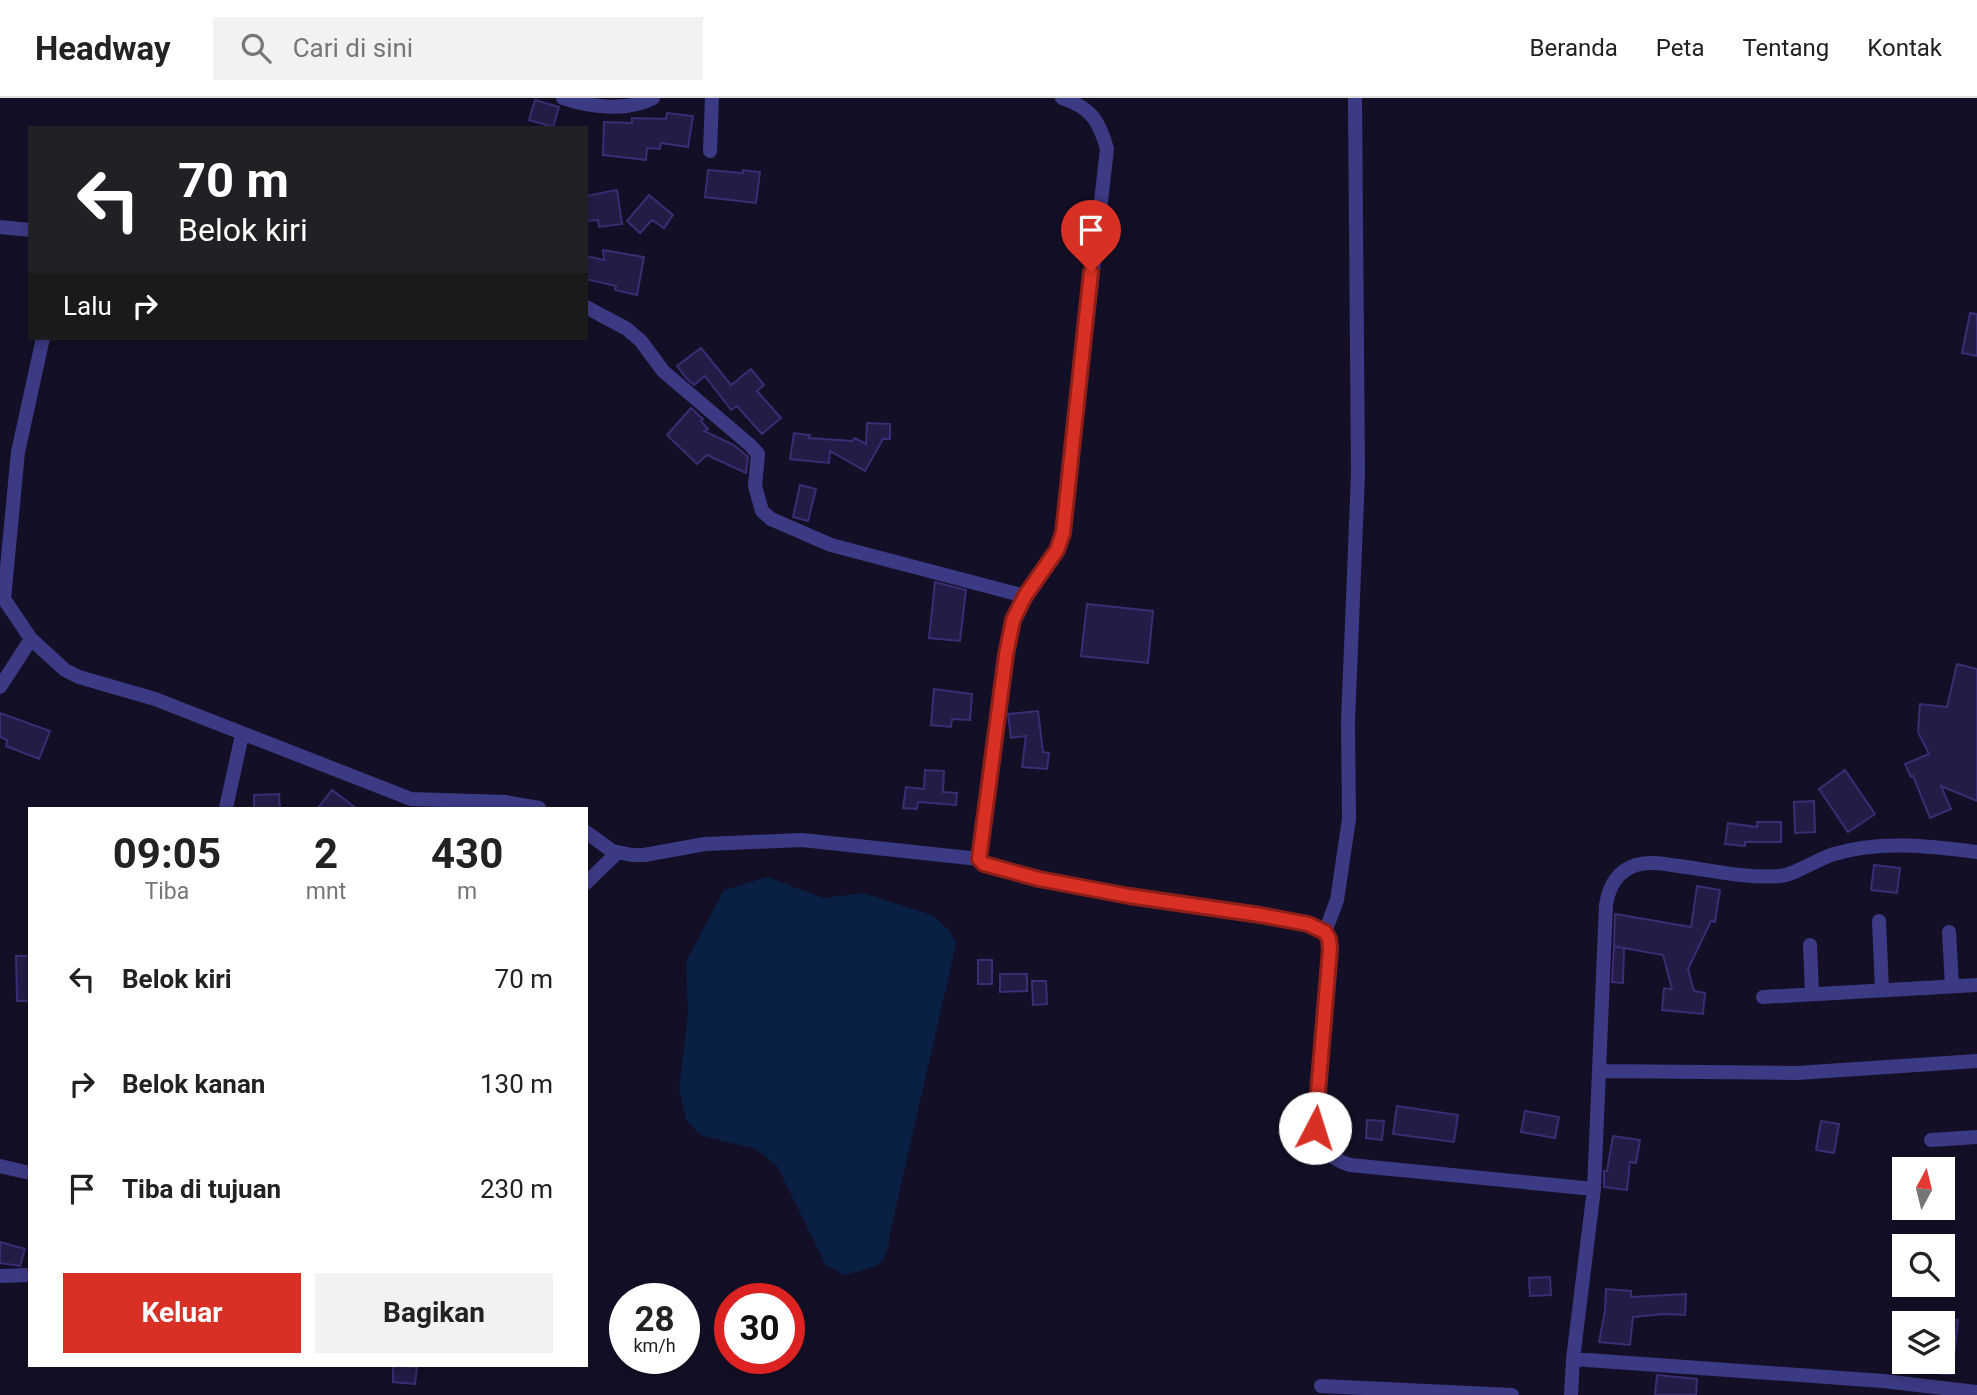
<!DOCTYPE html>
<html lang="id">
<style>
:root{--surface:#fff;--page:#f2f2f2;--text:#222;--muted:#767676;--line:#e0e0e0;--accent:#d93025}
body{margin:0;font-family:Roboto,sans-serif;background:var(--page);color:var(--text);height:100vh;display:flex;flex-direction:column;font-size:26px;white-space:nowrap}
*{box-sizing:border-box;margin:0}
p{font-size:23px;color:var(--muted)}
.icon{flex:none;width:38px;height:38px;fill:none;stroke:currentColor;stroke-width:2;stroke-linecap:round;stroke-linejoin:round}
.map{position:relative;flex:1;overflow:hidden}
.side{position:absolute;left:28px;top:709px;width:560px;height:560px;display:flex;flex-direction:column;background:var(--surface);border-radius:0px;box-shadow:0 4px 10px #0003}
.side>*{flex:none}
.guide{position:absolute;left:28px;top:28px;width:560px;height:214px;border-radius:0px;box-shadow:0 4px 10px #0003;background:#202124;color:#fff;overflow:hidden}
.needle{width:46px;rotate:7deg}
.controls{position:absolute;left:1892px;top:1059px;display:grid;gap:14px}
.controls a{display:grid;place-items:center;width:63px;height:63px;border-radius:0px;background:var(--surface);box-shadow:0 4px 10px #0003;font-size:35px}
.speed{position:absolute;left:609px;top:1185px;display:flex;gap:14px;font-size:35px;font-weight:700;text-align:center}
.speed>*{display:grid;place-content:center;width:91px;height:91px;border-radius:50%;background:var(--surface);box-shadow:0 4px 10px #0003;line-height:1}
.speed small{font-size:18px;font-weight:400}
.speed .limit{border:10px solid #d22;background:#fff;color:#111}
.pin{position:absolute;display:grid;place-items:center;width:60px;height:60px;color:#fff;margin:-72px -30px;border-radius:50% 50% 50% 0;rotate:-45deg;box-shadow:0 0 7px #0007}
.pin .icon{rotate:45deg}
.me{position:absolute;width:77px;margin:-38px;rotate:5deg;stroke-linejoin:round;filter:drop-shadow(0 0 5px #0008)}
.turn{display:flex;align-items:center;gap:24px;height:147px;padding:0 35px;font-size:32px}
.turn .icon{width:91px;height:91px;stroke-width:2.5}
.turn b{display:block;font-size:49px;line-height:60px}
.then{display:flex;align-items:center;height:66px;padding:0 35px;background:#0003;gap:14px;font-size:26px}
.eta{display:flex;justify-content:space-evenly;align-items:center;height:119px;text-align:center}
.eta b{font-size:42px;font-weight:700;line-height:49px}
.action{display:flex;gap:14px;margin-top:auto;padding:14px 35px}
.action a{flex:1;height:80px;border-radius:0px;background:var(--accent);color:#fff;font-size:28px;font-weight:700;line-height:80px;text-align:center}
.action a+a{background:var(--page);color:var(--text)}
ul{padding:0;list-style:none}
li{display:flex;align-items:center;gap:21px;height:105px;padding:0 35px}
li div{flex:1}
li b{display:block;font-size:26px}
li em{font-style:normal}
header{display:flex;align-items:center;gap:42px;box-sizing:border-box;height:98px;padding:0 35px;background:var(--surface);border-bottom:2px solid var(--line)}
header strong{font-size:33px}
nav{display:flex;gap:38px;margin-inline-start:auto;font-size:24px}
.search{width:490px;height:63px;background:var(--page);display:flex;align-items:center;gap:18px;box-sizing:border-box;padding:0 24px;border-radius:0px;color:var(--muted);font-size:26px}
.map>svg:first-child{display:block}
.water{fill:#0a1f44}
.building{fill:#241b47;stroke:#3b2d73;stroke-width:2}
.lines{fill:none;stroke-linecap:round;stroke-linejoin:round}
.minor{stroke:#3d3a85;stroke-width:14}
.route-casing{stroke:#8d1f18;stroke-width:18}
.route{stroke:#d93025;stroke-width:12}
</style>
<header>
<strong>Headway</strong>
<div class="search"><svg class="icon" aria-label="search" viewBox="0 0 24 24"><circle cx="10" cy="10" r="6"/><path d="M15 15l6 6"/></svg>Cari di sini</div>
<nav><a>Beranda</a><a>Peta</a><a>Tentang</a><a>Kontak</a></nav>
</header>
<div class="map">
<svg width="1977" height="1297" viewBox="0 0 1977 1297">
<rect width="100%" height="100%" fill="#130f26"/>
<!-- water -->
<path class="water" d="M768 779 823 800 863 795 932 817 950 833 956 846 890 1135C887 1172 876 1168 844 1177L826 1167 777 1068 756 1051 700 1037 686 1021 679 992 688 917 686 864 724 792Z"/>
<!-- building -->
<path class="building" d="M535 2 559 9 553 29 529 22Z
M667 15 693 18 688 49 661 45 660 51 647 50 646 62 603 57 604 24 632 25V20L666 21Z
M708 72 743 75V72L760 74 756 105 705 99Z
M617 92 622 126 599 129 598 122 586 123V98Z
M649 97 673 117 664 130 652 122 640 135 627 123Z
M603 152 644 159 637 197 615 192 616 188 586 181V158L604 162Z
M1970 215 1977 216V258L1962 255Z
M701 250 731 287 751 271 764 287 757 293 781 320 762 336 737 308 731 312 705 278 694 287 687 281 677 268Z
M691 310 703 321 701 323 708 331 704 333 734 347 748 359 746 375 707 357 697 366 667 337Z
M867 325 890 326V341H883L865 373 830 353 829 365 790 361 794 335 810 337 809 340 852 343 855 340 866 346Z
M800 387 816 391 808 423 793 419Z
M935 484 966 492 960 543 929 540Z
M1087 506 1153 513 1148 565 1081 558Z
M1957 566 1977 571V703L1941 688 1951 711 1930 720 1913 678 1911 679 1905 666 1929 656 1918 634 1920 606 1947 609Z
M934 591 972 596 970 622 952 621 951 629 931 627Z
M1038 613 1043 654 1049 655 1047 671 1022 669 1026 638 1011 640 1008 616Z
M0 615 50 633 39 661 6 648 7 642 0 639Z
M925 672 944 673 943 694 957 695 956 707 918 704 917 711 903 710 906 689 924 691Z
M1845 672 1875 716 1848 734 1819 691Z
M332 692 356 710H318Z
M279 696 280 710H254V697Z
M1814 703 1815 734 1795 735 1794 704Z
M1757 724H1781V744H1745V748L1725 746 1728 725 1757 729Z
M1874 767 1900 770 1897 795 1871 792Z
M1697 788 1720 792 1715 824 1711 823 1688 871 1694 893 1705 895 1703 916 1662 912 1664 890 1672 891 1663 857 1624 850 1623 885 1612 884 1614 849 1624 850 1614 848 1615 816 1691 829Z
M16 858H30V903H17Z
M978 862H992V886H978Z
M1000 876H1027V893L1000 894Z
M1032 883H1046L1047 906 1033 907Z
M1397 1008 1458 1017 1454 1044 1393 1036Z
M1525 1013 1559 1019 1555 1040 1521 1034Z
M1367 1022 1384 1023 1382 1042 1366 1040Z
M1821 1023 1839 1026 1834 1055 1816 1052Z
M1613 1038 1640 1042 1636 1065 1630 1064 1627 1092 1604 1089V1073H1607Z
M0 1144 25 1151 20 1168 0 1165Z
M1550 1179 1551 1197 1530 1198 1529 1180Z
M1606 1191 1631 1193V1199L1686 1196 1685 1217 1665 1216 1633 1219 1630 1247 1599 1244 1605 1213Z
M1942 1220 1958 1222 1952 1276H1942Z
M393 1267 417 1269 415 1286 393 1284Z
M1657 1277 1697 1281 1696 1297H1655Z"/>
<g class="lines">
<!-- minor -->
<path class="minor" d="M563 0C590 9 627 14 653 0
M710 53 712 0
M0 129 30 132
M586 209 627 231 641 243 663 273 750 347 758 356 755 388 762 413 771 421 831 447 1025 498
M0 500 4 501 31 541 65 572 79 579 155 601 411 701 505 704 539 710
M4 501 18 354 43 240
M0 589 31 541
M226 710 242 637
M586 734 612 753 632 757H644L705 746 802 742 979 761 984 766 1039 781 1129 798 1260 817 1308 826 1325 834 1329 841 1330 851 1315 1030C1317 1051 1332 1061 1350 1067L1594 1091 1573 1261 1571 1297
M979 761 1006 557 1013 522 1025 498 1057 451 1063 435 1107 51C1099 22 1091 10 1062 0
M586 785 617 755
M1879 823 1882 892
M1325 834 1337 802 1349 721 1348 624 1358 376 1355 0
M1949 834 1952 888
M1810 847 1812 896
M1763 899 1977 887
M1600 973 1797 975 1977 963
M1931 1042 1977 1039
M0 1068 30 1075
M1594 1091 1606 807C1609 788 1617 773 1636 767 1651 763 1664 766 1679 768 1711 772 1747 781 1780 778 1795 777 1817 761 1834 756 1880 742 1930 748 1977 754
M0 1178 30 1177
M1573 1261 1883 1283 1977 1294
M1321 1288 1512 1297"/>
</g>
<g class="lines">
<!-- route casing -->
<g class="route-casing">
<path id="route" d="M1091 174 1063 435 1057 452 1025 498 1013 522 1006 557 979 761 984 766 1039 781 1129 798 1260 817 1308 826 1325 834 1329 841 1330 851 1315 1030"/>
</g>
<!-- route -->
<use href="#route" class="route"/>
</g>
</svg>
<div class="controls">
<a><svg class="needle" viewBox="-14 -14 28 28"><path d="M0-13l5 13h-10z" fill="#e53935"/><path d="M0 13l5-13h-10z" fill="#767676"/></svg></a>
<a><svg class="icon" aria-label="search" viewBox="0 0 24 24"><circle cx="10" cy="10" r="6"/><path d="M15 15l6 6"/></svg></a>
<a><svg class="icon" aria-label="layers" viewBox="0 0 24 24"><path d="M12 4l9 5-9 5-9-5zM3 14l9 5 9-5"/></svg></a>
</div>
<div class="speed"><div>28<small>km/h</small></div><div class="limit">30</div></div>
<div class="pin" style="left:1091px;top:174px;background:#d93025"><svg class="icon" aria-label="arrive" viewBox="0 0 24 24"><path d="M6 21V4h12l-3 4 3 4H6"/></svg></div>
<svg class="me" style="left:1315px;top:1030px" viewBox="-20 -20 40 40"><circle r="19" fill="#fff"/><path d="M0-13L10 11 0 6-10 11z" fill="#d93025"/></svg>
<div class="guide">
<div class="turn"><svg class="icon" aria-label="left" viewBox="0 0 24 24"><path d="M17 20v-9H6M10 6l-5 5 5 5"/></svg><div><b>70 m</b>Belok kiri</div></div>
<div class="then">Lalu<svg class="icon" aria-label="right" viewBox="0 0 24 24"><path d="M7 20v-9h11M14 6l5 5-5 5"/></svg></div>
</div>
<section class="side">
<div class="eta">
<div><b>09:05</b><p>Tiba</p></div>
<div><b>2</b><p>mnt</p></div>
<div><b>430</b><p>m</p></div>
</div>
<ul>
<li><svg class="icon" aria-label="left" viewBox="0 0 24 24"><path d="M17 20v-9H6M10 6l-5 5 5 5"/></svg><div><b>Belok kiri</b></div><em>70 m</em></li>
<li><svg class="icon" aria-label="right" viewBox="0 0 24 24"><path d="M7 20v-9h11M14 6l5 5-5 5"/></svg><div><b>Belok kanan</b></div><em>130 m</em></li>
<li><svg class="icon" aria-label="arrive" viewBox="0 0 24 24"><path d="M6 21V4h12l-3 4 3 4H6"/></svg><div><b>Tiba di tujuan</b></div><em>230 m</em></li>
</ul>
<div class="action"><a>Keluar</a><a>Bagikan</a></div>
</section>
</div>
